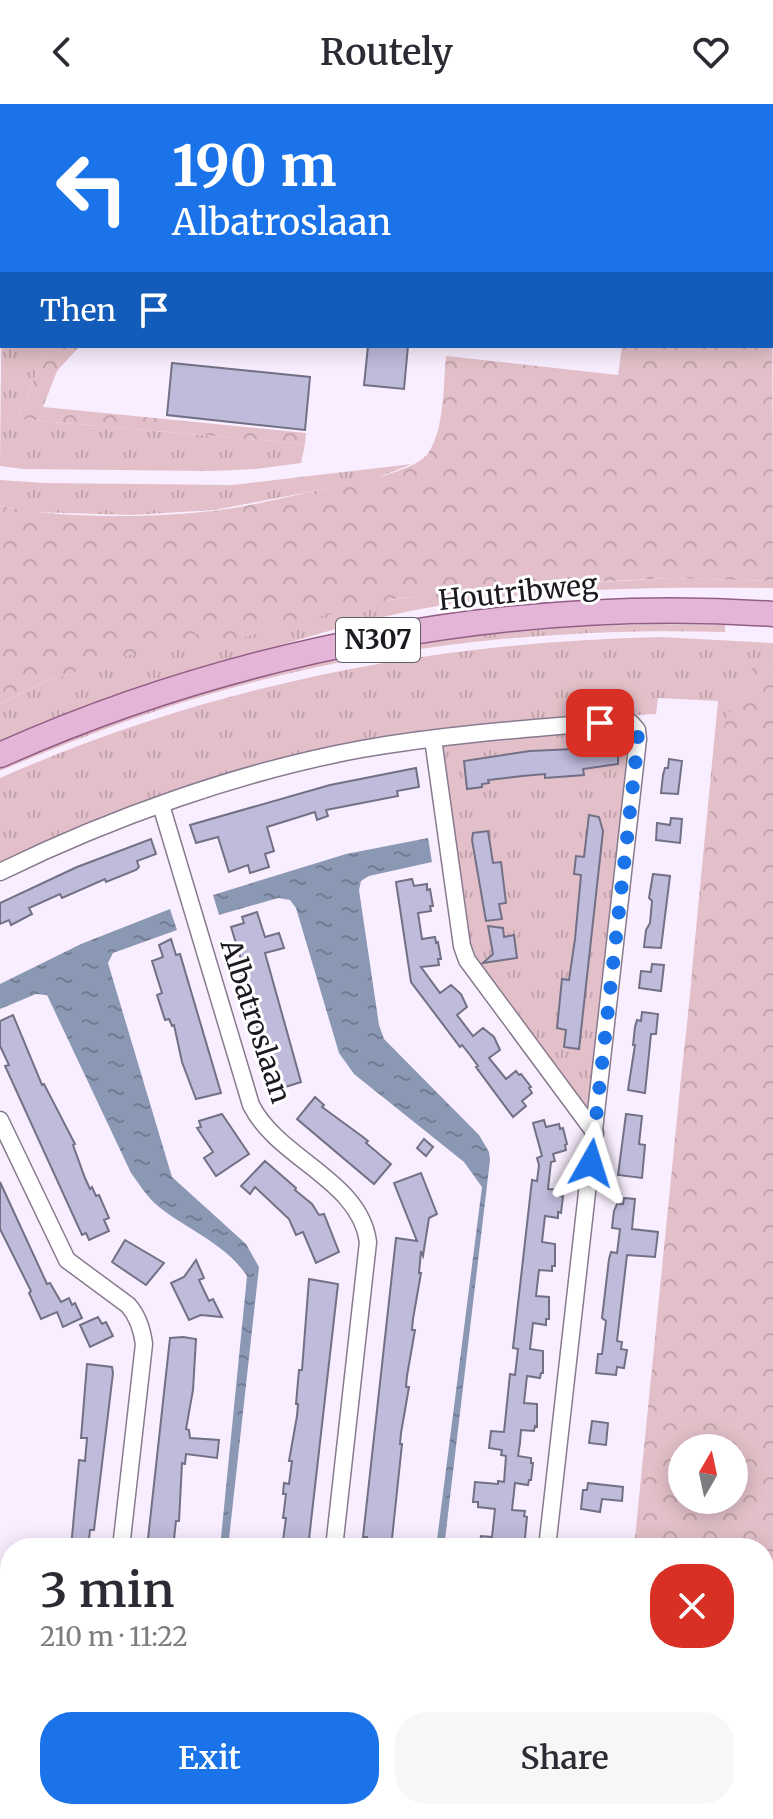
<!DOCTYPE html>
<meta charset="utf-8">
<style>
:root{--surface:#fff;--page:#f7f7f7;--text:#2b2b33;--muted:#7c7c81;--accent:#1a73e8}
body{margin:0;font-family:Merriweather,serif;background:var(--page);color:var(--text);height:100vh;display:flex;flex-direction:column;font-size:30px;white-space:nowrap}
*{box-sizing:border-box;margin:0}
p{font-size:26px;color:var(--muted)}
.icon{flex:none;width:44px;height:44px;fill:none;stroke:currentColor;stroke-width:2;stroke-linecap:round;stroke-linejoin:round}
.map{position:relative;flex:1;overflow:hidden}
.panel{position:absolute;left:0px;top:1434px;width:774px;height:282px;display:flex;flex-direction:column;background:var(--surface);border-radius:32px 32px 0 0;box-shadow:0 4px 20px #0003}
.panel>*{flex:none}
.top-card{position:absolute;left:0px;top:0px;width:774px;height:244px;box-shadow:0 4px 20px #0003;background:#1a73e8;color:#fff;overflow:hidden}
.needle{width:52px;rotate:9deg}
.tools{position:absolute;left:668px;top:1330px;display:grid;gap:16px}
.tools a{display:grid;place-items:center;width:80px;height:80px;border-radius:50%;background:var(--surface);box-shadow:0 4px 20px #0003;font-size:40px}
.pin{position:absolute;display:grid;place-items:center;width:68px;height:68px;color:#fff;margin:-34px;border-radius:16px;box-shadow:0 4px 12px #0006}
.me{position:absolute;width:88px;margin:-44px;rotate:6deg;stroke-linejoin:round;filter:drop-shadow(0 0 6px #0008)}
.turn{display:flex;align-items:center;gap:28px;height:168px;padding:0 40px;font-size:36px}
.turn .icon{width:104px;height:104px;stroke-width:2.5}
.turn b{display:block;font-size:56px;line-height:68px}
.then{display:flex;align-items:center;height:76px;padding:0 40px;background:#0003;gap:16px;font-size:30px}
.round{display:grid;place-items:center;flex:none;width:84px;height:84px;border-radius:32px;background:var(--page)}
.summary{display:flex;align-items:center;justify-content:space-between;height:136px;padding:0 40px}
h1{font-size:48px;font-weight:600;line-height:60px}
.cta{display:flex;gap:16px;margin-top:auto;padding:16px 40px}
.cta a{flex:1;height:92px;border-radius:32px;background:var(--accent);color:#fff;font-size:32px;font-weight:600;line-height:92px;text-align:center}
.cta a+a{background:var(--page);color:var(--text)}
header{display:flex;justify-content:space-between;align-items:center;height:104px;padding:0 40px;background:var(--surface);font-size:36px;font-weight:600}
.map>svg:first-child{display:block}
.grass{fill:url(#grass-tufts)}
.forest{fill:url(#forest-crowns);fill-rule:evenodd}
.water{fill:url(#water-ripples)}
.building{fill:#bebbdb;stroke:#727085;stroke-width:2}
.lines{fill:none;stroke-linecap:round;stroke-linejoin:round}
.minor-casing{stroke:#887b8f;stroke-width:19}
.primary-casing{stroke:#935e85;stroke-width:27}
.minor{stroke:#fff;stroke-width:16}
.primary{stroke:#e4b5d6;stroke-width:24}
.route{stroke:#1a73e8;stroke-width:14;stroke-dasharray:0 25.2}
.labels{text-anchor:middle;stroke-width:6;stroke-linejoin:round;paint-order:stroke}
.shield{fill:#fff;stroke:#625e64;stroke-width:2}
.shield-label{font-size:26px;font-weight:bold;fill:#1e1921}
.street-label{font-size:28px;fill:#1e1921;stroke:#fff}
</style>
<header><svg class="icon" aria-label="back" viewBox="0 0 24 24"><path d="M15 5l-7 7 7 7"/></svg>Routely<svg class="icon" aria-label="heart" viewBox="0 0 24 24"><path d="M12 20l-8-8c-3-5 5-10 8-4 3-6 11-1 8 4z"/></svg></header>
<div class="map">
<svg width="773" height="1715" viewBox="0 0 773 1715">
<defs>
<pattern id="grass-tufts" width="24" height="20" patternUnits="userSpaceOnUse" patternTransform="scale(2)"><rect width="24" height="20" fill="#e3c0c9"/><path d="M3 7l-1-3M5 7V3M7 7l1-3M15 17l-1-3M17 17v-4M19 17l1-3" fill="none" stroke="#c2a4ac"/></pattern>
<pattern id="forest-crowns" width="20" height="18" patternUnits="userSpaceOnUse" patternTransform="scale(2)"><rect width="20" height="18" fill="#e3c0c9"/><path d="M2 6a3 3 0 1 1 6 0M12 15a3 3 0 1 1 6 0" fill="none" stroke="#c2a4ac"/></pattern>
<pattern id="water-ripples" width="26" height="14" patternUnits="userSpaceOnUse" patternTransform="scale(2)"><rect width="26" height="14" fill="#8b98b4"/><path d="M2 4q2-2 4 0t4 0M15 11q2-2 4 0t4 0" fill="none" stroke="#717b92"/></pattern>
</defs>
<rect width="100%" height="100%" fill="#f9eeff"/>
<!-- grass -->
<path class="grass" d="M154 0H319L152 2Z
M2 168V242H47L18 315 305 340 301 359 256 365 212 367 23 365 0 362Z
M412 360 371 376 215 406 131 411 32 408 0 402V376L45 379 232 381Z
M672 474 773 477V484C670 483 566 483 464 498 387 508 313 531 240 554 159 579 77 603 0 639V600L46 577 201 528 200 545C265 527 330 505 397 495 488 481 580 480 672 474Z
M658 520 725 521V528C564 523 394 540 239 582 157 604 78 634 0 667V661L115 614 271 567 398 541 522 524Z
M661 533 773 539V564L766 562 717 879 691 877 718 597 658 594 656 610 551 616 321 651 0 764V674C211 581 432 538 661 533Z
M628 623 631 635 590 1009 475 854 468 832 439 640Z"/>
<!-- forest -->
<path class="forest" d="M772 144 773 477 672 474 492 483 395 495 345 506 200 545V529L46 577 0 600V402C63 415 149 414 213 407 253 402 294 391 333 383 355 379 418 367 429 348 445 322 443 282 446 252L618 271 622 242H772Z
M47 242H80L57 267 43 303 306 329 305 340 18 315Z
M766 562 773 564V1715H607L608 1706H764V1444H634L680 984 717 641 744 571H748V567L755 563ZM682 1344H734V1396H682Z"/>
<!-- water -->
<path class="water" d="M428 734 432 758 369 772 361 777 359 786 379 921 384 935 479 1031 489 1048 490 1056 444 1444H436L482 1083 464 1058 354 970 339 949 296 804 290 796 278 794 219 811 213 791 346 750Z
M170 805 177 826 113 849 108 859 172 1073 246 1140 259 1163 228 1444H220L247 1172C226 1140 188 1126 159 1103 147 1093 140 1081 131 1069L47 891 36 890 0 905V880L81 840Z"/>
<!-- building -->
<path class="building" d="M368 242H408L404 285 364 281Z
M172 259 310 273 305 326 167 311Z
M618 643V660L583 665 584 671 545 674V670L522 672 488 676 489 679 482 680V683L467 685 464 657 530 647Z
M669 655 682 657 678 690 661 689 663 671 665 664H668Z
M416 664 419 683 397 687 398 692 326 706 328 712 317 716 315 708 267 723 274 747 265 750 269 763 250 769 248 761 229 768 218 733 196 739 190 721 330 681Z
M589 711 599 713 603 727 579 945 564 943 566 926 557 924 562 875 569 876 575 835 581 771 574 770 576 752 584 753Z
M671 714 682 715 680 739 656 736 657 719 670 721Z
M488 727 493 759 501 758 506 799 499 800 502 815 486 817 472 736 473 729Z
M151 735 156 750 137 757 139 763 136 766 106 778 105 775 62 794 60 790 29 804 32 810 11 821 9 816 0 820V799L77 763Z
M653 770 670 772 661 844 644 843 646 826 650 819 652 797 649 794Z
M412 775 414 782 427 780V786L430 785 433 802H430L431 807 418 809 422 835 435 833 436 839 438 838 441 855H438L439 861 421 863 440 889 451 881 461 890 467 903 457 911 473 932 483 924 494 933 500 946 489 954 506 975 516 967 519 971 521 970 531 983 529 984 532 989 522 997 526 1002 513 1013 476 963 478 962 470 951 462 941 460 943 411 878 396 778Z
M257 808 265 833 279 829 284 844 265 849 301 978 276 986 239 863 243 862 231 823 244 819 242 813Z
M488 822 503 824 504 833 514 831 517 854 483 859 493 850Z
M171 835 176 851 180 850 221 989 196 995 182 958 174 921 172 922 169 915 165 916 157 891 162 889 152 857 163 853 159 841Z
M652 860 664 861 661 887 639 884 641 867 651 868Z
M642 908 658 910 656 930H651L645 989 628 986 635 941H633L635 923 637 916 641 917Z
M13 911 42 981 44 980 75 1040 73 1041 85 1074 90 1085 92 1083 96 1092 99 1091 109 1114 104 1116 109 1127 89 1136 86 1129 82 1131 5 962 9 961 0 942V917Z
M315 993 324 1001 322 1003 363 1033 368 1037 366 1039 391 1060 374 1080 297 1015Z
M222 1010 249 1050 216 1072 204 1054 213 1048 197 1024 201 1023 199 1017Z
M626 1010 642 1012 639 1040 645 1041 642 1074 618 1071Z
M544 1016 546 1023 559 1020 560 1025 563 1024 567 1040 565 1041 566 1046 553 1050 555 1057 551 1058 548 1085 561 1086 560 1092H563L561 1109 558 1108V1114L545 1112 542 1138 555 1140V1162H552V1167L539 1166 536 1192 549 1193V1215H546V1221L533 1219 530 1245 543 1247V1269H541L540 1274 527 1272 524 1299 537 1300V1323L535 1322 534 1327 521 1326 520 1339 518 1352 531 1354V1359H533L531 1376H529L528 1381 515 1379 512 1406 525 1407 524 1412 527 1413 524 1444H479L481 1432 492 1433 495 1405 478 1403V1398H473L475 1378 498 1380V1377L504 1378 506 1352 501 1351 502 1346 489 1344 491 1327 504 1328 510 1270 515 1271 518 1245 513 1244 532 1076 537 1077 539 1061 537 1054 542 1052 533 1019Z
M424 1035 433 1043 426 1052 417 1044Z
M265 1057 296 1084 295 1086 312 1100 319 1111 324 1110 339 1148 316 1159 303 1128 296 1131 289 1115 255 1083 250 1090 241 1082Z
M421 1069 437 1110 429 1114 423 1152 421 1147 419 1169H421L413 1215 412 1226H415L407 1272 406 1283H409L401 1329 400 1340H402L391 1444H366L367 1433H363L396 1134 417 1137 394 1079Z
M0 1078 47 1180 50 1179 61 1198 69 1194 72 1201 75 1199 82 1214 63 1223 57 1208 41 1215 29 1189 31 1187 0 1125Z
M624 1094 635 1095 632 1125 658 1128 655 1153 627 1151 617 1237 622 1238 621 1245 627 1246 624 1264 617 1263 616 1271 596 1269 598 1250H602L606 1217 602 1214 609 1155 611 1148 617 1149 620 1125 612 1124 614 1107 617 1100H623Z
M125 1136 164 1159 146 1181 112 1158Z
M196 1156 204 1174 199 1176 209 1197 213 1195 222 1213 201 1211 189 1216 171 1179 184 1173Z
M309 1175 338 1180 308 1444H282L286 1414H283L286 1390H283L284 1379 289 1380 292 1357H289L297 1312 298 1300H296L299 1266H302Z
M98 1213 102 1220 106 1218 113 1232 90 1243 80 1221Z
M183 1233 196 1235 193 1286 186 1325 189 1326 190 1334 219 1336 217 1354 186 1350 185 1360 182 1359 179 1417H176L173 1444H147L170 1234Z
M87 1260 112 1263 113 1269 94 1426H90L88 1444H71L79 1356 85 1357 87 1334H81Z
M592 1317 608 1319 606 1341 589 1339Z
M588 1379 623 1383 622 1397 602 1395 600 1408 581 1405 583 1386H587Z"/>
<g class="lines">
<!-- minor casing -->
<g class="minor-casing">
<path id="minor" d="M416 2V0
M511 2V0
M772 131H773
M433 635 462 842 467 856 595 1029
M161 701 251 1001C278 1055 360 1076 368 1138L334 1444
M0 768C110 714 241 667 362 645 448 630 535 624 622 617L631 619 637 626 638 635 547 1444
M0 1016 67 1156 128 1201C138 1212 142 1225 144 1240L121 1444
M2 1667 10 1593
M375 1706 457 1715
M516 1715 517 1706"/>
</g>
<!-- primary casing -->
<g class="primary-casing">
<path id="primary" d="M0 651C237 545 514 492 773 510"/>
</g>
<!-- minor -->
<use href="#minor" class="minor"/>
<!-- primary -->
<use href="#primary" class="primary"/>
</g>
<g class="lines">
<!-- route -->
<path class="route" d="M591 1059 638 635C635 613 618 617 600 619"/>
</g>
<g class="labels">
<!-- shield labels -->
<rect class="shield" x="336" y="514" width="84" height="44" rx="6"/>
<g class="shield-label">
<text x="378" y="545">N307</text>
</g>
<!-- street labels -->
<g class="street-label">
<text transform="translate(518 488) rotate(-6)" y="10">Houtribweg</text>
<text transform="translate(256 917) rotate(72)" y="10">Albatroslaan</text>
</g>
</g>
</svg>
<div class="tools">
<a><svg class="needle" viewBox="-14 -14 28 28"><path d="M0-13l5 13h-10z" fill="#e53935"/><path d="M0 13l5-13h-10z" fill="#7c7c81"/></svg></a>
</div>
<div class="pin" style="left:600px;top:619px;background:#d93025"><svg class="icon" aria-label="arrive" viewBox="0 0 24 24"><path d="M6 21V4h12l-3 4 3 4H6"/></svg></div>
<svg class="me" style="left:591px;top:1059px" viewBox="-20 -20 40 40"><path d="M0-17L14 15 0 8-14 15z" fill="#1a73e8" stroke="#fff" stroke-width="4"/></svg>
<div class="top-card">
<div class="turn"><svg class="icon" aria-label="left" viewBox="0 0 24 24"><path d="M17 20v-9H6M10 6l-5 5 5 5"/></svg><div><b>190 m</b>Albatroslaan</div></div>
<div class="then">Then<svg class="icon" aria-label="arrive" viewBox="0 0 24 24"><path d="M6 21V4h12l-3 4 3 4H6"/></svg></div>
</div>
<section class="panel">
<div class="summary"><div><h1>3 min</h1><p>210 m · 11:22</p></div><a class="round" style="background:#d93025;color:#fff"><svg class="icon" aria-label="close" viewBox="0 0 24 24"><path d="M6 6l12 12M18 6L6 18"/></svg></a></div>
<div class="cta"><a>Exit</a><a>Share</a></div>
</section>
</div>
